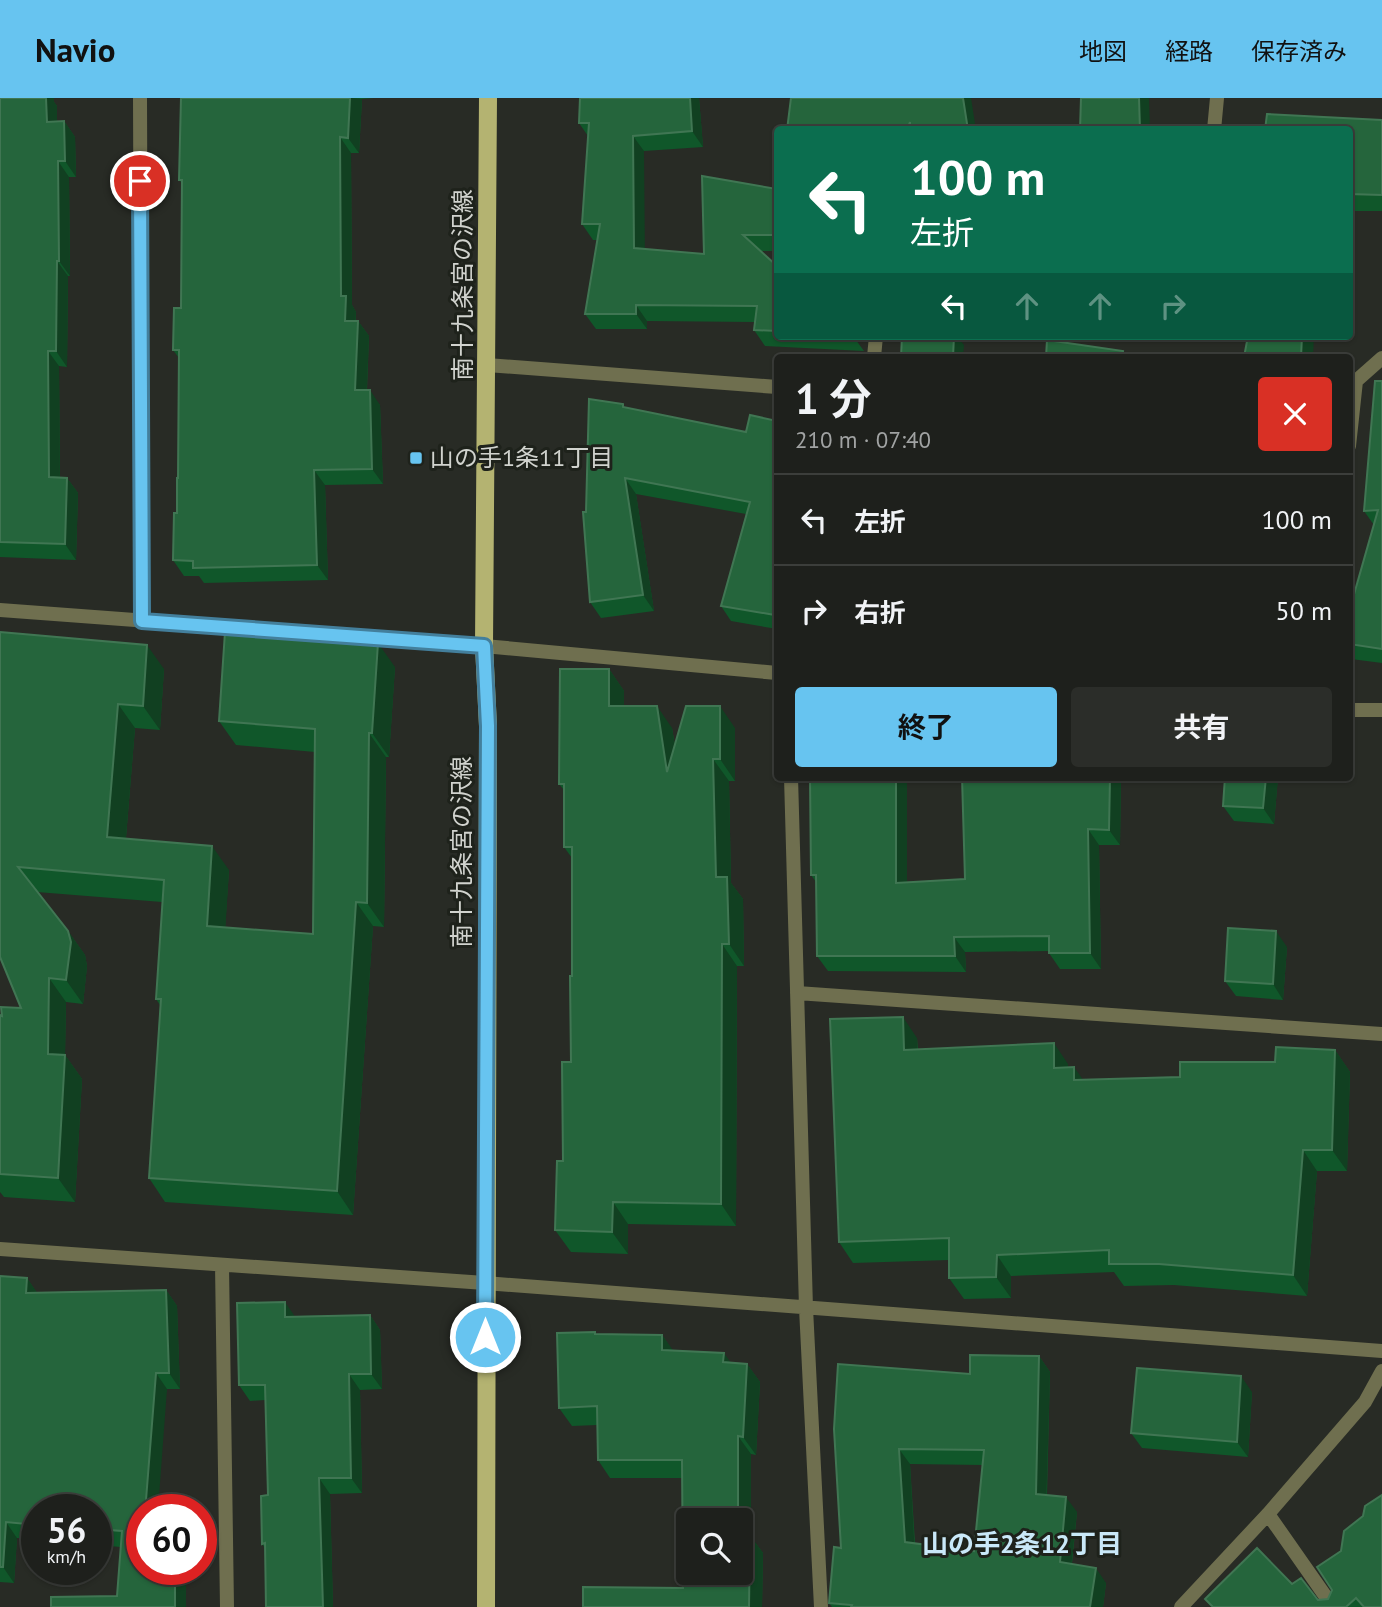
<!DOCTYPE html>
<html lang="ja">
<meta charset="utf-8">
<style>
:root{--surface:#1e201c;--page:#2b2d29;--text:#f1f3f6;--muted:#a1a3a3;--line:#3c3e3b;--accent:#67c4f0}
body{margin:0;font-family:"PT Sans","Noto Sans JP",sans-serif;background:var(--page);color:var(--text);height:100vh;display:flex;flex-direction:column;font-size:26px;white-space:nowrap}
*{box-sizing:border-box;margin:0}
p{font-size:23px;color:var(--muted)}
.icon{flex:none;width:38px;height:38px;fill:none;stroke:currentColor;stroke-width:2;stroke-linecap:round;stroke-linejoin:round}
.map{position:relative;flex:1;overflow:hidden}
.side{position:absolute;left:774px;top:256px;width:579px;height:427px;display:flex;flex-direction:column;background:var(--surface);border-radius:7px;box-shadow:0 2px 5px #0004,0 0 0 2px var(--line)}
.side>*{flex:none}
.top-card{position:absolute;left:774px;top:28px;width:579px;height:214px;border-radius:7px;box-shadow:0 2px 5px #0004,0 0 0 2px var(--line);background:#0b6e4f;color:#fff;overflow:hidden}
.tools{position:absolute;left:676px;top:1410px;display:grid;gap:14px}
.tools a{display:grid;place-items:center;width:77px;height:77px;border-radius:7px;background:var(--surface);box-shadow:0 2px 5px #0004,0 0 0 2px var(--line);font-size:35px}
.speed{position:absolute;left:21px;top:1396px;display:flex;gap:14px;font-size:35px;font-weight:700;text-align:center}
.speed>*{display:grid;place-content:center;width:91px;height:91px;border-radius:50%;background:var(--surface);box-shadow:0 2px 5px #0004,0 0 0 2px var(--line);line-height:1}
.speed small{font-size:18px;font-weight:400}
.speed .limit{border:10px solid #d22;background:#fff;color:#111}
.pin{position:absolute;display:grid;place-items:center;width:60px;height:60px;color:#fff;margin:-30px;border:4px solid #fff;border-radius:50%;box-shadow:0 2px 7px #0007}
.me{position:absolute;width:77px;margin:-38px;rotate:0deg;stroke-linejoin:round;filter:drop-shadow(0 0 5px #0008)}
.turn{display:flex;align-items:center;gap:24px;height:147px;padding:0 21px;font-size:32px}
.turn .icon{width:91px;height:91px;stroke-width:2.5}
.turn b{display:block;font-size:49px;line-height:60px}
.lanes{display:flex;align-items:center;height:66px;padding:0 21px;background:#0003;justify-content:center;gap:35px;direction:ltr}
.lanes .off{opacity:.35}
.round{display:grid;place-items:center;flex:none;width:74px;height:74px;border-radius:7px;background:var(--page)}
.summary{display:flex;align-items:center;justify-content:space-between;height:119px;padding:0 21px}
h1{font-size:42px;font-weight:700;line-height:52px}
.primary-button{display:flex;gap:14px;margin-top:auto;padding:14px 21px}
.primary-button a{flex:1;height:80px;border-radius:7px;background:var(--accent);color:#111;font-size:28px;font-weight:700;line-height:80px;text-align:center}
.primary-button a+a{background:var(--page);color:var(--text)}
ul{padding:0;list-style:none}
li{display:flex;align-items:center;gap:21px;height:91px;padding:0 21px;border-top:2px solid var(--line)}
li div{flex:1}
li b{display:block;font-size:26px}
li em{font-style:normal}
header{display:flex;align-items:center;gap:42px;box-sizing:border-box;height:98px;padding:0 35px;background:var(--accent);color:#111}
header strong{font-size:33px}
nav{display:flex;gap:38px;margin-inline-start:auto;font-size:24px}
.map>svg:first-child{display:block}
.lines{fill:none;stroke-linecap:round;stroke-linejoin:round}
.minor{stroke:#6f6f4f;stroke-width:14}
.primary{stroke:#b4b371;stroke-width:18}
.wall{fill:#10572a;fill-rule:evenodd}
.shaded-wall{fill:#114021}
.building{fill:#25653c;stroke:#407653;stroke-width:2;fill-rule:evenodd}
.route-casing{stroke:#437f9c;stroke-width:18}
.route{stroke:#67c4f0;stroke-width:12}
.poi-dot{fill:#67c4f0;stroke:#1e221b;stroke-width:2.5}
.labels{text-anchor:middle;stroke-width:6;stroke-linejoin:round;paint-order:stroke}
.street-label{font-size:24px;fill:#d1d3ce;stroke:#1e221b}
.poi-label{font-size:24px;fill:#d1d3ce;stroke:#1e221b;text-anchor:start}
.neighbourhood-label{font-size:26px;font-weight:bold;fill:#c9e8f8;stroke:#1e221b}
</style>
<header>
<strong>Navio</strong>
<nav><a>地図</a><a>経路</a><a>保存済み</a></nav>
</header>
<div class="map">
<svg width="1382" height="1509" viewBox="0 0 1382 1509">
<rect width="100%" height="100%" fill="#282b25"/>
<g class="lines">
<!-- minor -->
<path class="minor" d="M140 0 142 523
M1214 32 1217 0
M874 259 876 238
M487 267 777 289
M1349 348 1356 283 1382 260
M0 512 484 548 777 575
M1349 612H1382
M791 679 806 1210 821 1509
M797 895 1382 936
M0 1151 485 1185 1382 1253
M222 1167 227 1509
M1268 1416 1333 1509
M1181 1509 1268 1416 1365 1304 1382 1273"/>
<!-- primary -->
<path class="primary" d="M486 1509 488 628 484 548 488 0"/>
</g>
<!-- wall -->
<path class="wall" d="M0 0 54 4 57 8V23H64L75 39 76 79H69L70 178H68L67 269 59 268 60 379 67 380 78 395 76 462 0 459Z
M181 0H374L362 1 359 55H351L352 207 356 214V223H358L369 238 367 292 380 307 383 386 325 387 328 482 204 485 199 478H184L173 462 177 415 178 380 179 260 173 252 181 210 182 85 179 82Z
M699 0 703 49 644 53V151L704 156 777 91V153H760L777 168V238H853L864 253 765 248 754 232 755 224 647 223V231H596L585 216 597 142H593L582 126 588 38 579 25Z
M1382 22V113H1349V32Z
M1382 283V565L1351 561 1349 558V514L1374 427 1364 413Z
M626 310 746 334 777 323V531L731 523 721 508 746 416 636 396 654 513 601 520 590 504 586 414Z
M0 534 164 571 160 632 135 630 126 740 229 772 225 830 313 836 315 654 236 647 219 623 395 569 389 659H386L384 829 373 828 353 1117 165 1104 149 1080 160 907 156 901 162 804 37 794 68 833 85 857 87 868 83 906 66 904 65 957 82 981 75 1104 4 1099 0 1094V917L21 910Z
M609 571 624 593V608L672 630 675 647 735 630V683H729L731 785 743 801 744 868H737L736 1128 628 1126V1156L571 1154 555 1132 563 1063 571 964 572 878V760L564 749V692L559 686Z
M810 679H907V784L965 781 1121 679 1120 747H1099L1101 871H1060L1049 855V853L965 854 966 874 828 873 817 858 816 784 811 777Z
M1225 679H1278L1274 726 1234 723 1223 708Z
M1287 849 1283 902 1236 898 1225 883Z
M917 940 918 951 1068 966V969L1082 982 1180 979 1275 964 1335 952 1350 974 1347 1073H1317L1307 1198 1174 1187 1124 1188 1114 1174 1011 1178V1200L964 1201 949 1180V1162L853 1165 839 1144Z
M0 1178 27 1180 37 1195 166 1192 177 1208 180 1291H167L117 1498 121 1449 96 1447V1412H37V1442L17 1440 14 1485 0 1484Z
M370 1217 380 1232 382 1291 360 1292 362 1395 330 1396 333 1509H266L265 1450 262 1446 268 1397 265 1302 250 1303 239 1287 295 1218Z
M595 1234 596 1236 662 1237 673 1253 731 1265 747 1266 760 1284 756 1357 751 1356V1439L763 1455 762 1509H583L683 1490 682 1380H610L598 1362 597 1327 572 1328 559 1310Z
M1039 1258 1050 1274 1047 1397 1077 1414 1072 1466 1106 1485 1103 1509H832L829 1505 841 1450 834 1331 970 1276ZM910 1366 983 1367 974 1453 915 1445Z
M1252 1294 1248 1359 1142 1350 1131 1335Z
M1363 1418 1382 1509H1211L1205 1501 1292 1486 1318 1502 1328 1501 1332 1492 1341 1453Z"/>
<!-- shaded-wall -->
<path class="shaded-wall" d="M46 0H54V4L57 8V39L47 24Z
M350 0 362 1 359 55 348 40Z
M690 0H699L703 49 692 33Z
M963 0H971L976 32H968Z
M1139 0H1149L1150 32H1140Z
M64 23 75 39 76 79 65 63Z
M633 38 644 53 645 166 634 150Z
M340 39 351 55 352 207 356 214 355 238 345 223 341 198Z
M58 63 69 79 70 178 59 163Z
M57 163 68 178 67 269 56 253Z
M636 207 647 223V231L636 216Z
M358 223 369 238 366 308 355 292Z
M954 238H957L964 247 963 259H953Z
M1302 238H1314L1313 259H1301Z
M48 253 59 268 60 395 49 379Z
M370 292 380 307 383 386 372 371Z
M314 372 325 387 328 482 317 467Z
M67 380 78 395 76 462 65 446Z
M625 380 636 396 654 513 643 497Z
M378 545 395 569 389 659 372 635Z
M147 547 164 571 160 632 143 608Z
M609 571 624 593V629L609 608Z
M118 606 135 630 124 763 107 739Z
M657 608 672 630 683 696 667 674Z
M720 608 735 630V683L720 661Z
M369 635 386 659 384 829 367 805Z
M713 661 729 683 731 785 743 801 744 868 729 846 716 779Z
M896 679H907V800L896 785Z
M1110 679H1121L1120 747 1109 732Z
M1266 679H1278L1274 726 1263 710Z
M1088 731 1099 747 1101 871 1090 855Z
M212 748 229 772 224 852 207 828Z
M356 804 373 828 353 1117 337 1093Z
M68 833 85 857 87 868 83 906 66 882Z
M1276 833 1287 849 1283 902 1273 886Z
M954 839 965 854 966 874 955 858Z
M722 846 737 868 736 1128 721 1106Z
M49 880 66 904 65 957 82 981 75 1104 58 1080 48 956Z
M903 919 917 940 918 973 904 952Z
M1054 945 1068 966 1069 991 1054 970Z
M1335 952 1350 974 1347 1073 1332 1052Z
M1074 969 1089 990 1074 982Z
M1303 1052 1317 1073 1307 1198 1293 1177Z
M613 1104 628 1126V1156L612 1134Z
M997 1157 1011 1178V1200L996 1179Z
M27 1180 38 1196 26 1195Z
M166 1192 177 1208 180 1291 169 1275Z
M285 1204 296 1220 285 1219Z
M370 1217 380 1232 382 1291 371 1276Z
M662 1237 675 1255 662 1252Z
M724 1255 737 1273 723 1264Z
M1039 1258 1050 1274 1046 1411 1036 1396Z
M747 1266 760 1284 756 1357 743 1339Z
M156 1275 167 1291 158 1412 146 1402Z
M349 1276 360 1292 362 1395 351 1380Z
M1241 1278 1252 1294 1248 1359 1237 1344Z
M738 1338 751 1356V1439L763 1455 762 1509H749L740 1440V1423H738Z
M899 1351 910 1366 915 1459 905 1444Z
M319 1380 330 1396 333 1509H323Z
M1066 1399 1077 1414 1070 1479 1060 1464Z
M184 1405 189 1412H183Z
M6 1424 17 1440 14 1485 3 1469Z
M1096 1470 1106 1485 1103 1509H1090Z
M175 1472H186V1509H175Z"/>
<!-- building -->
<path class="building" d="M0 0H46L47 24 64 23 65 63H58L59 163H57L56 253H48L49 379 67 380 65 446 0 444Z
M181 0H350L348 40 340 39 341 198H346L345 223H358L355 292H370L372 371 314 372 317 467 193 470V463L173 462 174 415H177V380H178L179 252H173L174 210H181L182 82H179Z
M580 0H690L692 33 633 38 634 150 704 156 702 78 777 91V137H743L777 168V233L754 232 757 208 636 207V216H585L600 126H582L589 25H579Z
M791 0H963L968 32H910V24L907 32H787Z
M1081 0H1139L1140 32H1080Z
M1267 16 1382 22V97L1349 96V32H1265Z
M902 238H954L953 259H901Z
M1248 238H1302L1301 259H1244Z
M1047 242 1123 253 1122 259H1046Z
M1375 283H1382V551L1349 546V514L1378 412 1364 413Z
M589 301 623 306V309L746 334 750 317 777 323V504L775 517 721 508 750 404 625 380 643 497 590 504 583 414H586Z
M0 534 147 547 143 608 118 606 107 739 212 748 207 828 313 836 315 631 219 623 225 534 378 545 372 635H369L367 805 356 804 337 1093 149 1080 161 901H156L164 782 18 769 68 833 71 844 66 882 49 880 48 956 65 957 58 1080 0 1076V917L2 918 1 909 21 910 0 859Z
M560 571H609V608H657L667 674 686 608H720V661H713L716 779H727L729 846H722L721 1106 613 1104 612 1134 555 1132 557 1063H563L562 964H571L570 878H572V749H564V686H559Z
M810 679H896V785L965 781 962 679H1110L1109 732 1088 731 1090 855H1049V838L954 839 955 858H817L816 777H811Z
M1225 679H1266L1263 710 1223 708Z
M1228 830 1276 833 1273 886 1225 883Z
M903 919 904 952 1054 945V970L1074 969V982L1180 979V964H1275L1276 949 1335 952 1332 1052H1303L1293 1177 1159 1166H1109V1152L997 1157 996 1179 949 1180V1140L839 1144 830 921Z
M0 1178 27 1180 26 1195 166 1192 169 1275H156L146 1402 184 1405 183 1412H142V1472H175V1509H51V1499L117 1498 122 1433 96 1431V1412H37V1427L6 1424 3 1469H0Z
M285 1204V1219L370 1217 371 1276H349L351 1380H319L323 1509H266L265 1445 262 1446 261 1398 268 1397 265 1287H239L237 1205Z
M595 1234V1236L662 1237V1252L724 1255 723 1264 747 1266 743 1339 738 1338V1423H688V1475H740V1437H750L749 1509H583V1489L683 1490 682 1362H598L597 1308 559 1310 557 1235Z
M970 1257 1039 1258 1036 1396 1066 1399 1060 1464 1096 1470 1090 1509H851L852 1507 829 1505 834 1449 841 1450 834 1331 838 1266 970 1276ZM899 1351 984 1352 974 1453 905 1444Z
M1137 1270 1241 1278 1237 1344 1131 1335Z
M1382 1397V1509H1364L1356 1500 1346 1509H1213L1205 1501 1257 1450 1292 1486 1301 1480 1318 1502 1328 1501 1332 1492 1317 1469 1341 1453 1344 1433 1363 1418 1365 1408Z"/>
<g class="lines">
<!-- route casing -->
<g class="route-casing">
<path id="route" d="M140 83 142 523 484 548 488 628 485 1239"/>
</g>
<!-- route -->
<use href="#route" class="route"/>
</g>
<!-- markers -->
<rect class="poi-dot" x="409" y="353" width="14" height="14" rx="3.5"/>
<g class="labels">
<!-- street labels -->
<g class="street-label">
<text transform="translate(463 187) rotate(-90)" y="8">南十九条宮の沢線</text>
<text transform="translate(462 754) rotate(-90)" y="8">南十九条宮の沢線</text>
</g>
<!-- poi labels -->
<g class="poi-label">
<text x="430" y="368">山の手1条11丁目</text>
</g>
<!-- neighbourhood labels -->
<g class="neighbourhood-label">
<text x="1022" y="1455">山の手2条12丁目</text>
</g>
</g>
</svg>
<div class="tools">
<a><svg class="icon" aria-label="search" viewBox="0 0 24 24"><circle cx="10" cy="10" r="6"/><path d="M15 15l6 6"/></svg></a>
</div>
<div class="speed"><div>56<small>km/h</small></div><div class="limit">60</div></div>
<div class="pin" style="left:140px;top:83px;background:#d93025"><svg class="icon" aria-label="arrive" viewBox="0 0 24 24"><path d="M6 21V4h12l-3 4 3 4H6"/></svg></div>
<svg class="me" style="left:485px;top:1239px" viewBox="-20 -20 40 40"><circle r="17" fill="#67c4f0" stroke="#fff" stroke-width="3"/><path d="M0-11L8 9 0 5-8 9z" fill="#fff"/></svg>
<div class="top-card">
<div class="turn"><svg class="icon" aria-label="left" viewBox="0 0 24 24"><path d="M17 20v-9H6M10 6l-5 5 5 5"/></svg><div><b>100 m</b>左折</div></div>
<div class="lanes"><svg class="icon" aria-label="left" viewBox="0 0 24 24"><path d="M17 20v-9H6M10 6l-5 5 5 5"/></svg><svg class="icon off" aria-label="ahead" viewBox="0 0 24 24"><path d="M12 20V5M6 11l6-6 6 6"/></svg><svg class="icon off" aria-label="ahead" viewBox="0 0 24 24"><path d="M12 20V5M6 11l6-6 6 6"/></svg><svg class="icon off" aria-label="right" viewBox="0 0 24 24"><path d="M7 20v-9h11M14 6l5 5-5 5"/></svg></div>
</div>
<section class="side">
<div class="summary"><div><h1>1 分</h1><p>210 m · 07:40</p></div><a class="round" style="background:#d93025;color:#fff"><svg class="icon" aria-label="close" viewBox="0 0 24 24"><path d="M6 6l12 12M18 6L6 18"/></svg></a></div>
<ul>
<li><svg class="icon" aria-label="left" viewBox="0 0 24 24"><path d="M17 20v-9H6M10 6l-5 5 5 5"/></svg><div><b>左折</b></div><em>100 m</em></li>
<li><svg class="icon" aria-label="right" viewBox="0 0 24 24"><path d="M7 20v-9h11M14 6l5 5-5 5"/></svg><div><b>右折</b></div><em>50 m</em></li>
</ul>
<div class="primary-button"><a>終了</a><a>共有</a></div>
</section>
</div>
